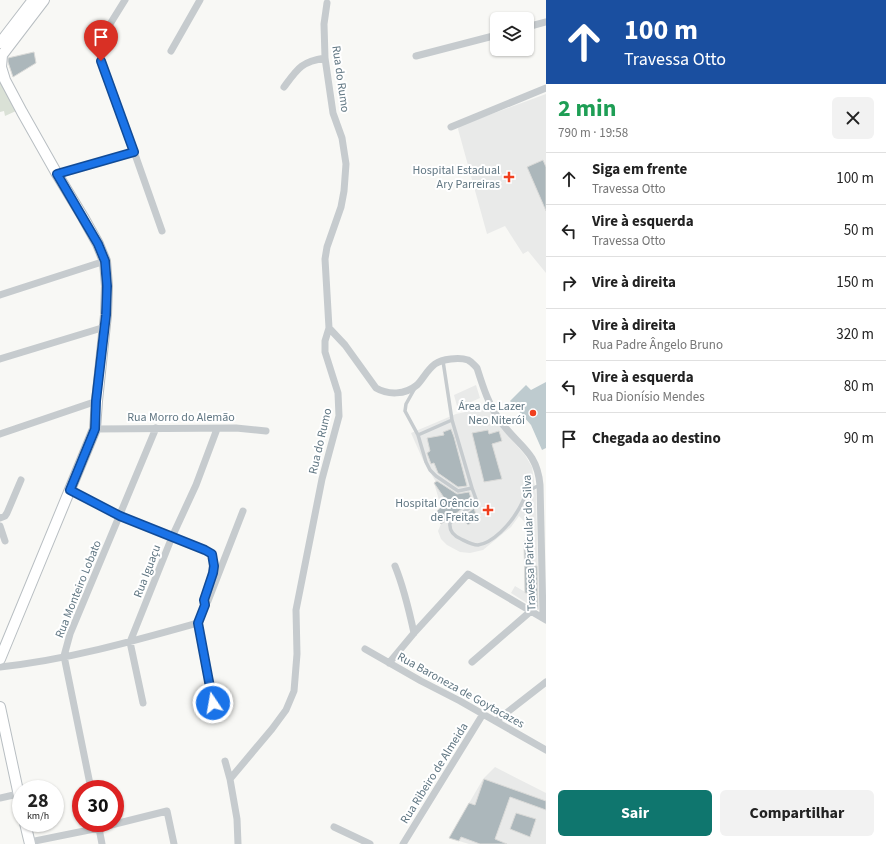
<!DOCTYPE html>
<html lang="pt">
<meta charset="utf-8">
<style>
:root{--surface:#fff;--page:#f2f2f2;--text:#222;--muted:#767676;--line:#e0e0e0;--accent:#0f766e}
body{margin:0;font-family:"Source Sans 3",sans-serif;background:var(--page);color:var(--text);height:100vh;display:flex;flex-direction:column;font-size:15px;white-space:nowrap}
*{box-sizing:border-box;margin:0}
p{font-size:13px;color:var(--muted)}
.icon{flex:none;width:22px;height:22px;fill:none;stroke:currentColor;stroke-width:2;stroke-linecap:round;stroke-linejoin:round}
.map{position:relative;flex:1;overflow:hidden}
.details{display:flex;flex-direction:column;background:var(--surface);width:340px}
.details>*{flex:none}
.banner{background:#1a4fa0;color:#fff;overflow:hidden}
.buttons{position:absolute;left:490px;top:12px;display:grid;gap:8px}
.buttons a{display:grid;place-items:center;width:44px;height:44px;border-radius:6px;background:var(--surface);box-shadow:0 1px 3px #0004;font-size:20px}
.speed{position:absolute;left:12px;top:780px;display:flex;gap:8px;font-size:20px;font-weight:700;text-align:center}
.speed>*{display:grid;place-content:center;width:52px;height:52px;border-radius:50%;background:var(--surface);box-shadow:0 1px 3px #0004;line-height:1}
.speed small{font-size:10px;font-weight:400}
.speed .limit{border:6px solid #d22;background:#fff;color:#111}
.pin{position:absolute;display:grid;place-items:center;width:34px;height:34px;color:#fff;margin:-41px -17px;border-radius:50% 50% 50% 0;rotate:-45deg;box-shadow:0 0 4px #0007}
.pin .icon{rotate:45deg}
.me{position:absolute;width:44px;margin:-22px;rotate:348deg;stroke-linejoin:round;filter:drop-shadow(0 0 3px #0008)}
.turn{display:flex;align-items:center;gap:14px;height:84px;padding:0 12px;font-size:18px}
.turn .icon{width:52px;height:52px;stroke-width:2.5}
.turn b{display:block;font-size:28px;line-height:34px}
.round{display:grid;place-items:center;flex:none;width:42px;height:42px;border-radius:6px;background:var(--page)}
.headline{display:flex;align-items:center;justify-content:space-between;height:68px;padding:0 12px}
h1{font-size:24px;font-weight:700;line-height:30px;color:#1e9e55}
.button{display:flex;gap:8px;margin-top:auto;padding:8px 12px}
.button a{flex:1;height:46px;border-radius:6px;background:var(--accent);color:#fff;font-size:16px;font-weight:700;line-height:46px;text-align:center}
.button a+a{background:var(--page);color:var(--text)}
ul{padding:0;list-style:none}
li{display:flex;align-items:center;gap:12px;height:52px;padding:0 12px;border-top:1px solid var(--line)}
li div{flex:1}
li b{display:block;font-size:15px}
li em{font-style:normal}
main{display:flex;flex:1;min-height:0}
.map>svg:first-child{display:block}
.built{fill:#e9eae9}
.green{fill:#dae1d6}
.water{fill:#becbcf}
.building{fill:#acb7bb;stroke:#dadad8}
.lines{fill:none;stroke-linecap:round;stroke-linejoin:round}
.secondary-casing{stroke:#b8bec2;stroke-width:12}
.service{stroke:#c6cbce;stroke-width:3.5}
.minor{stroke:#c6cbce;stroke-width:7}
.secondary{stroke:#fff;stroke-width:10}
.route-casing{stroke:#114b97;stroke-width:10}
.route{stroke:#1a73e8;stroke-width:7}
.poi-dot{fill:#f03f1e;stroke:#fff;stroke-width:1.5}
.labels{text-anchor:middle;stroke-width:4;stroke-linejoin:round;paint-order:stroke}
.street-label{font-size:12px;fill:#617783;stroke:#fff}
.poi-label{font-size:12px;fill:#617783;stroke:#fff;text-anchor:end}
</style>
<main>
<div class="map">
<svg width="546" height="844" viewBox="0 0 546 844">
<rect width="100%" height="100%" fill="#f8f8f5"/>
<!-- built -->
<path class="built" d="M546 94V273L528 251 523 254 505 226 487 234 458 129 459 126Z
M476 385 480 398 460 407 457 406 454 395Z
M488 407 499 425 525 455 532 467 536 494 539 610H538L511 593 515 586 525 592V522L519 516 511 527 483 550 470 553 460 552 447 545 441 539 438 531 441 524 434 514 442 506 440 503 434 483 436 482 423 460 411 433 456 414Z
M495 767 546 793V844H469L449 838 483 779Z"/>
<!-- green -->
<path class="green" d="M0 80 16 111 5 116 4 111 0 112Z"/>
<!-- water -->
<path class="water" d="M546 382V448L542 450 531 425 510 401 526 385 531 390Z"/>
<!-- building -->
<path class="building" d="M34 52 36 63 13 77 8 62V58Z
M543 160 546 167V211L527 167Z
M451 429 454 437 467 486 458 487 438 473 434 463 431 464 427 453 430 451 427 438 444 435 443 432Z
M488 430 489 434 499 431 502 441 492 444 502 479 484 482 472 433Z
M437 481 457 494 469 492 472 501 454 515 441 524 434 514 442 506 440 503 445 499 434 483Z
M474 508 477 518 468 525 462 518Z
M524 541H533V566H537L538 609 532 606 531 593H525Z
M484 779 546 801V810L510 797 495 839 507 844H480L461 837 459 841 449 838 469 803 475 805Z
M516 813 536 819 530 837 510 829Z"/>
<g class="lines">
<!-- secondary casing -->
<g class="secondary-casing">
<path id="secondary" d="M0 43 33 0
M0 659 95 429 97 401 106 315 107 286 105 261 98 244 83 217 57 174 22 112 5 80 1 67 2 55 44 0
M0 707 21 805
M25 823 30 844"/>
</g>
<!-- service -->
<path class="service" d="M443 361 452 420 472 488
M415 388 406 404 405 411 418 435 426 462 430 470 436 476 458 491 472 488 476 499 474 504 450 523C449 531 454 536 461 539 467 542 472 545 478 545 493 543 510 524 517 512 526 498 523 492 540 485
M418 435 452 420"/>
<!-- minor -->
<path class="minor" d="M125 0 102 37 100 43V55L162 231
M527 27 546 22
M171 51 200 0
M416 56 497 35
M284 87C298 68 301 62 325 58
M451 127 546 88
M57 174 134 152
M0 295 105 261
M329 328 345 345 376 388C388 395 405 395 417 385 423 379 427 370 435 364 442 359 459 357 468 360 472 362 474 365 477 368 483 387 489 406 501 422 518 446 537 451 540 485L543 618
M0 359 105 327
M95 429 236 428 266 431
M0 434 97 401
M70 490 120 516 205 550 212 554 215 566 209 587
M0 518 5 516 7 513 21 480
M0 526 5 541
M395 566C404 588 409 610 414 633
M365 649 421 681 460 701 546 750
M472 662 531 611
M389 663 414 633 468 574 546 620
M0 667C67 660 134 641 198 623
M143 703 130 642 172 537 196 485 217 429
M216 716 198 623 205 605 208 601 243 511
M496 721 546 682
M225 761 230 779
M91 789 64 656 70 634 156 428
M0 798 18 794
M98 823 102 844
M334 827 370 844
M30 842 99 828 167 811 174 844
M238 844 237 819 230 779 272 729 286 710 294 691 297 654 296 610 322 479 339 416 338 393 325 352V341L329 328 325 259 327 247 341 207 344 191 346 164 342 138 333 113 325 58 324 24 327 3
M403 844 483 714"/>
<!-- secondary -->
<use href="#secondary" class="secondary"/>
</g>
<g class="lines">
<!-- route casing -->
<g class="route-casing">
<path id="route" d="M101 61 134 152 57 174 98 244 105 261 107 286 106 315 96 401 95 429 70 490 120 516 205 550 212 554 214 566 213 573 204 600 205 605 198 623 213 703"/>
</g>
<!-- route -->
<use href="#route" class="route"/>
</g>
<!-- markers -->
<g class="poi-dot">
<path d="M507 171h4v4h4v4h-4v4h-4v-4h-4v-4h4z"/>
<circle cx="533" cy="413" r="4"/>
<path d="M486 504h4v4h4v4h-4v4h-4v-4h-4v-4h4z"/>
</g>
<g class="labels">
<!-- street labels -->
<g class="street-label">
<text transform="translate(341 79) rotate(82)" y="4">Rua do Rumo</text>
<text x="181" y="421">Rua Morro do Alemão</text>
<text transform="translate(320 441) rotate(-77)" y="4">Rua do Rumo</text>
<text transform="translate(529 543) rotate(-92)" y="4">Travessa Particular do Silva</text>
<text transform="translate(147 571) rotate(-69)" y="4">Rua Iguaçu</text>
<text transform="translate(78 589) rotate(-68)" y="4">Rua Monteiro Lobato</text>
<text transform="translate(461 690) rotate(29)" y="4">Rua Baroneza de Goytacazes</text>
<text transform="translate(434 773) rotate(-58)" y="4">Rua Ribeiro de Almeida</text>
</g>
<!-- poi labels -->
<g class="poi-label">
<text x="500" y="174">Hospital Estadual<tspan x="500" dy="14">Ary Parreiras</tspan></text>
<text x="525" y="410">Área de Lazer<tspan x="525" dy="14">Neo Niterói</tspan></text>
<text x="479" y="507">Hospital Orêncio<tspan x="479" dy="14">de Freitas</tspan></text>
</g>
</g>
</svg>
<div class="buttons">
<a><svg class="icon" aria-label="layers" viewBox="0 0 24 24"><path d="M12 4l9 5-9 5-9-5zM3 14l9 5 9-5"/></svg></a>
</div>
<div class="speed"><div>28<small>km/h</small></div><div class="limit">30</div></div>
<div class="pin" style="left:101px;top:61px;background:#d93025"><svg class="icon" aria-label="arrive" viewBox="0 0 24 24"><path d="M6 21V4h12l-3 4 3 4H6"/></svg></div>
<svg class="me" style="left:213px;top:703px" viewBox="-20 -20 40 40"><circle r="17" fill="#1a73e8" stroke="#fff" stroke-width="3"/><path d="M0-11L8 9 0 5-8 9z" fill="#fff"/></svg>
</div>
<section class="details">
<div class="banner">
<div class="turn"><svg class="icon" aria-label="ahead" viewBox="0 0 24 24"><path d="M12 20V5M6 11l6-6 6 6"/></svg><div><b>100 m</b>Travessa Otto</div></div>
</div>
<div class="headline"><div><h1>2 min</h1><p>790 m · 19:58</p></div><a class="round"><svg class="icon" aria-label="close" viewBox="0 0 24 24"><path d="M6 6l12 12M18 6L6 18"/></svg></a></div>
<ul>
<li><svg class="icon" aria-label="ahead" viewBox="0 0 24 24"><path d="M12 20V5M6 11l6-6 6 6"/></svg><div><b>Siga em frente</b><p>Travessa Otto</p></div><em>100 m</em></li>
<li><svg class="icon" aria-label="left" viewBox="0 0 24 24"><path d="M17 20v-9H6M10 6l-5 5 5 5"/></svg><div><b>Vire à esquerda</b><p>Travessa Otto</p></div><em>50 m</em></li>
<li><svg class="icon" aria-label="right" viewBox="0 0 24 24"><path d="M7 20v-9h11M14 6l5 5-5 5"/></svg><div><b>Vire à direita</b></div><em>150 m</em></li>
<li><svg class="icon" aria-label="right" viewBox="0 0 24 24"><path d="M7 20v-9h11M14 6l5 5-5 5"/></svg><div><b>Vire à direita</b><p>Rua Padre Ângelo Bruno</p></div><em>320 m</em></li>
<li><svg class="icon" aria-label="left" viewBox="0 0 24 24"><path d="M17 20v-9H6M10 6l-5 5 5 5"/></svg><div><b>Vire à esquerda</b><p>Rua Dionísio Mendes</p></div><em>80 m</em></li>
<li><svg class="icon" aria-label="arrive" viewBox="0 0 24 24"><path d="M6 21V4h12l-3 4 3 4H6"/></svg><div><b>Chegada ao destino</b></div><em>90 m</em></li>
</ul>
<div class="button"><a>Sair</a><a>Compartilhar</a></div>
</section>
</main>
